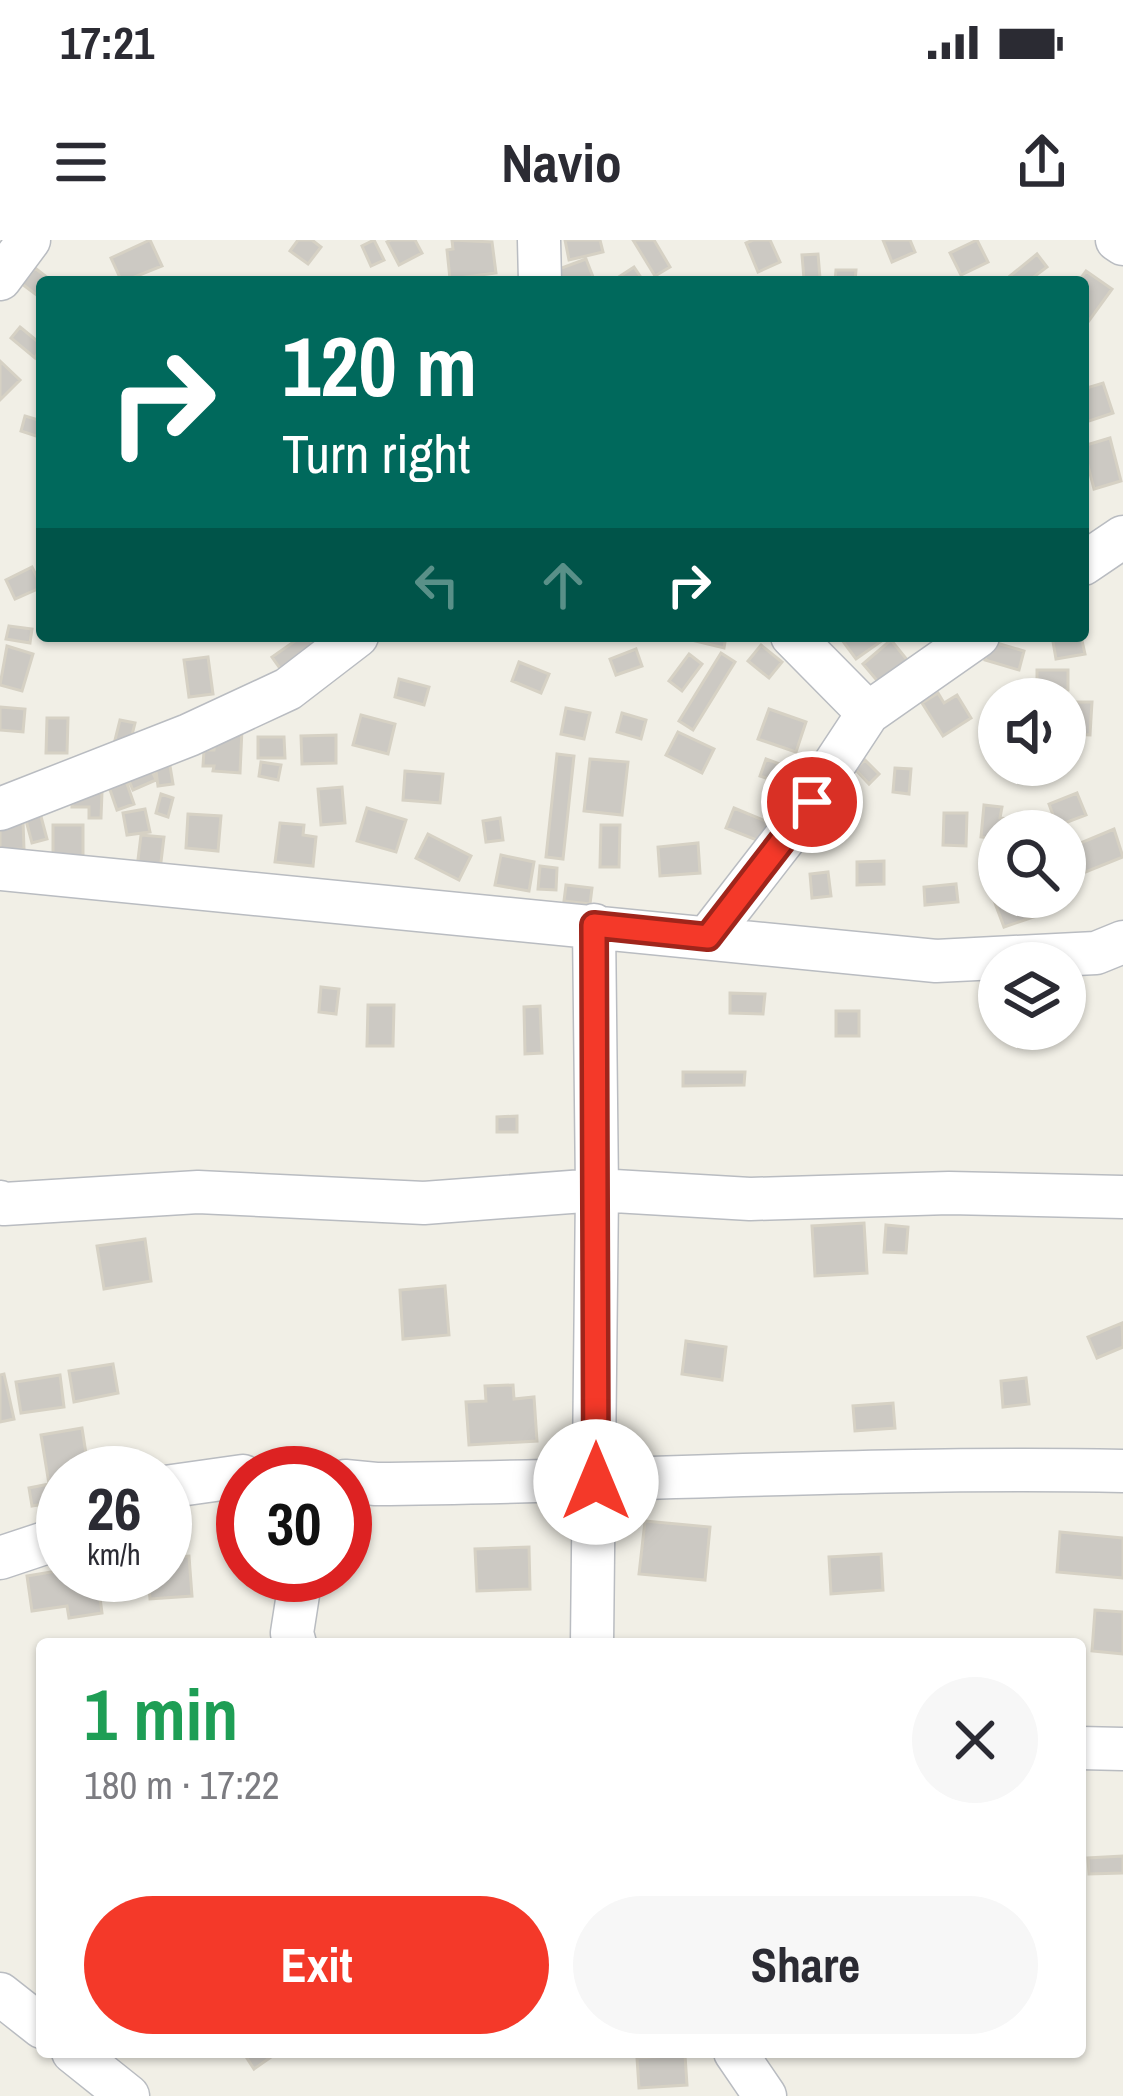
<!DOCTYPE html>
<meta charset="utf-8">
<style>
:root{--surface:#fff;--page:#f7f7f7;--text:#2b2b33;--muted:#7c7c81;--accent:#f43929}
body{margin:0;font-family:"Archivo Narrow",sans-serif;background:var(--page);color:var(--text);height:100vh;display:flex;flex-direction:column;font-size:45px;white-space:nowrap}
*{box-sizing:border-box;margin:0}
p{font-size:39px;color:var(--muted)}
.icon{flex:none;width:66px;height:66px;fill:none;stroke:currentColor;stroke-width:2;stroke-linecap:round;stroke-linejoin:round}
.map{position:relative;flex:1;overflow:hidden}
.drawer{position:absolute;left:36px;top:1398px;width:1050px;height:420px;display:flex;flex-direction:column;background:var(--surface);border-radius:12px;box-shadow:0 3px 9px #0004}
.drawer>*{flex:none}
.top-card{position:absolute;left:36px;top:36px;width:1053px;height:366px;border-radius:12px;box-shadow:0 3px 9px #0004;background:#00695c;color:#fff;overflow:hidden}
.tools{position:absolute;left:978px;top:438px;display:grid;gap:24px}
.tools a{display:grid;place-items:center;width:108px;height:108px;border-radius:50%;background:var(--surface);box-shadow:0 3px 9px #0004;font-size:60px}
.speed{position:absolute;left:36px;top:1206px;display:flex;gap:24px;font-size:60px;font-weight:700;text-align:center}
.speed>*{display:grid;place-content:center;width:156px;height:156px;border-radius:50%;background:var(--surface);box-shadow:0 3px 9px #0004;line-height:1}
.speed small{font-size:30px;font-weight:400}
.speed .limit{border:18px solid #d22;background:#fff;color:#111}
.pin{position:absolute;display:grid;place-items:center;width:102px;height:102px;color:#fff;margin:-51px;border:6px solid #fff;border-radius:50%;box-shadow:0 3px 12px #0007}
.me{position:absolute;width:132px;margin:-66px;rotate:0deg;stroke-linejoin:round;filter:drop-shadow(0 0 9px #0008)}
.turn{display:flex;align-items:center;gap:42px;height:252px;padding:0 48px;font-size:54px}
.turn .icon{width:156px;height:156px;stroke-width:2.5}
.turn b{display:block;font-size:84px;line-height:102px}
.lanes{display:flex;align-items:center;height:114px;padding:0 48px;background:#0003;justify-content:center;gap:60px;direction:ltr}
.lanes .off{opacity:.35}
.round{display:grid;place-items:center;flex:none;width:126px;height:126px;border-radius:63px;background:var(--page)}
.head{display:flex;align-items:center;justify-content:space-between;height:204px;padding:0 48px}
h1{font-size:72px;font-weight:700;line-height:90px;color:#1e9e55}
.primary-button{display:flex;gap:24px;margin-top:auto;padding:24px 48px}
.primary-button a{flex:1;height:138px;border-radius:72px;background:var(--accent);color:#fff;font-size:48px;font-weight:700;line-height:138px;text-align:center}
.primary-button a+a{background:var(--page);color:var(--text)}
.status{display:flex;justify-content:space-between;align-items:center;height:84px;padding:0 60px;background:var(--surface);direction:ltr}
.status svg{height:33px;fill:currentColor}
header{display:flex;justify-content:space-between;align-items:center;height:156px;padding:0 48px;background:var(--surface);font-size:54px;font-weight:700}
.map>svg:first-child{display:block}
.building{fill:#ccc9c3;stroke:#d6d1c4;stroke-width:3}
.lines{fill:none;stroke-linecap:round;stroke-linejoin:round}
.minor-casing{stroke:#b9bcc1;stroke-width:45}
.minor{stroke:#fff;stroke-width:42}
.route-casing{stroke:#9f251b;stroke-width:30}
.route{stroke:#f43929;stroke-width:21}
</style>
<div class="status"><b>17:21</b><svg viewBox="0 0 49 12"><path d="M0 12V9h3v3zM5 12V6h3v6zM10 12V3h3v9zM15 12V0h3v12zM26 1h20v11H26zM47 4h2v5h-2z"/></svg></div>
<header><svg class="icon" aria-label="menu" viewBox="0 0 24 24"><path d="M4 6h16M4 12h16M4 18h16"/></svg>Navio<svg class="icon" aria-label="share" viewBox="0 0 24 24"><path d="M12 15V3M7 8l5-5 5 5M5 13v7h14v-7"/></svg></header>
<div class="map">
<svg width="1123" height="1856" viewBox="0 0 1123 1856">
<rect width="100%" height="100%" fill="#f1efe6"/>
<!-- building -->
<path class="building" d="M150 0 162 26 122 42 111 18Z
M298 0H312L321 7 308 24 290 11Z
M374 0 384 20 371 26 362 6Z
M391 0H415L422 13 399 25 387 2Z
M452 0 492 2 496 33 450 39 447 10 453 9Z
M565 0H600L603 12 569 20Z
M633 0H654L670 27 655 36Z
M753 0H770L780 22 758 32 746 3Z
M883 0H910L915 12 892 22Z
M977 0 988 22 961 35 950 13Z
M818 14 820 38 804 39 802 15Z
M1037 14 1047 27 1027 42H1015L1010 36Z
M586 19 595 42H561L556 30Z
M634 27 644 42H611Z
M35 28 53 42H42V59L22 44Z
M836 30H856L855 42H835Z
M1086 31 1112 49 1083 89V42H1078Z
M20 87 42 105 35 118 11 98Z
M0 121 20 140 0 160Z
M1103 143 1113 173 1083 183V149Z
M25 176 42 181V198L21 191Z
M1110 198 1121 241 1094 249 1083 206Z
M32 327 42 347 15 359 6 340Z
M9 386 32 389 30 403 6 399Z
M302 396H307L318 410 284 434 272 417Z
M675 396H726L724 408Z
M839 396H880L883 400 856 419Z
M1052 396H1081L1085 414 1056 419Z
M891 400 908 421 880 444 863 424Z
M990 401 1024 411 1019 430 985 420Z
M761 405 782 422 769 438 748 421Z
M7 406 33 414 22 451 0 445Z
M636 409 642 426 616 435 610 419Z
M721 413 735 422 693 490 679 481Z
M689 414 702 424 682 451 669 441Z
M208 417 213 454 189 457 184 420Z
M519 422 549 434 541 453 512 441Z
M1037 430H1068V450H1037Z
M399 439 429 447 424 465 395 457Z
M938 453 944 463 957 455 971 478 943 496 922 463Z
M1065 462H1092L1090 495 1065 494Z
M0 467 25 469 23 492 0 490Z
M566 468 590 473 584 499 561 494Z
M769 469 806 482 796 512 758 499Z
M622 473 646 480 641 499 617 492Z
M361 475 395 484 388 514 353 505Z
M47 478H68L67 513H46Z
M120 480 135 483 130 503 115 500Z
M216 488 242 489 240 533 213 531 214 526H203L204 510H214Z
M678 492 714 509 702 533 666 515Z
M336 495V523L302 524 301 496Z
M258 497H284L285 518H258Z
M168 514 173 544 158 546 154 516Z
M557 514 574 516 563 619 546 617Z
M590 519 628 522 622 575 584 571Z
M766 519 796 530 791 547 760 536Z
M865 520 879 534 869 544 855 529Z
M148 522 156 540 133 550 125 532Z
M261 522 281 525 278 540 259 536Z
M895 528 911 529 909 554 893 552Z
M405 531 443 534 440 563 403 560Z
M125 538 134 564 117 570 108 544Z
M342 547 345 583 321 585 318 549Z
M73 551 102 552 101 578H89V567H72Z
M1077 553 1086 575 1057 586 1049 564Z
M161 554 173 558 168 577 156 573Z
M984 565 1002 567 1000 578 1038 582 1037 591H999V599L981 597Z
M367 568 406 580 396 612 357 601Z
M734 568 775 585 767 604 726 588Z
M39 569 47 599 32 603 24 573Z
M145 569 150 592 127 595 123 573Z
M944 573H967L966 606 943 605Z
M188 574 221 576 218 611 186 608Z
M500 578 503 600 486 602 483 581Z
M23 581 24 609 0 610V583Z
M280 583 304 585 303 595 316 597 313 626 275 622Z
M53 585H83V618H53Z
M601 585H620L619 627H600Z
M1114 589 1123 617 1078 635 1071 617 1082 613 1078 604Z
M428 594 471 616 459 640 416 618Z
M141 595 164 597 160 630 137 628Z
M698 603 700 633 660 636 658 607Z
M501 615 534 622 529 651 495 645Z
M884 621V644L857 645V622Z
M540 626 557 628 556 650 538 649Z
M828 632 831 656 812 658 810 634Z
M956 644 958 662 925 665 924 647Z
M566 645 592 648 590 664 564 661Z
M999 652V657H1043L1048 672 1004 687 992 655Z
M321 747 339 749 336 774 319 772Z
M730 753 765 754 763 774 730 773Z
M368 765H394L393 806H367Z
M540 766 542 813 525 814 524 767Z
M836 771H859V796H836Z
M683 832H745L744 845 683 846Z
M517 876V892H497V877Z
M864 983 867 1033 815 1036 812 986Z
M886 985 908 987 906 1013 884 1012Z
M145 999 151 1041 104 1049 97 1006Z
M445 1046 449 1095 403 1099 400 1050Z
M1122 1083 1123 1107 1097 1118 1088 1097Z
M686 1101 726 1107 722 1140 682 1134Z
M113 1124 118 1153 74 1162 69 1131Z
M4 1134 14 1179 0 1182V1135Z
M60 1135 64 1167 21 1173 16 1142Z
M1026 1138 1029 1164 1003 1167 1001 1141Z
M513 1145 514 1159 534 1157 537 1201 469 1205 466 1162 486 1161 485 1146Z
M893 1163 895 1188 855 1191 853 1166Z
M82 1188 89 1233H63V1261L32 1266 29 1248 49 1244 41 1195Z
M645 1281 710 1287 705 1340 639 1334Z
M1060 1292 1123 1298V1338L1057 1332Z
M529 1307 530 1349 477 1351 475 1309Z
M881 1314 883 1350 831 1354 829 1317Z
M189 1316 192 1356 150 1359 148 1335H165V1318Z
M63 1330V1335H97L102 1373 69 1378 67 1366 32 1371 27 1336Z
M1095 1370 1123 1372V1414L1092 1411Z
M1123 1616V1633L1089 1634 1088 1618Z
M243 1812H268L271 1817 254 1829Z
M685 1815 687 1845 639 1848 637 1818Z"/>
<g class="lines">
<!-- minor casing -->
<g class="minor-casing">
<path id="minor" d="M539 0 540 42
M1117 0 1123 4
M0 39 29 0
M1083 324 1123 297
M792 396 868 473
M0 569 189 495 288 449 357 396
M0 629 936 721 1096 713 1123 702
M708 697 791 590 868 473 978 396
M0 962 4 964 198 952 424 963 597 950 750 959 949 953 1123 957
M345 1241 376 1244C625 1242 874 1226 1123 1231
M165 1247 243 1236
M0 1318 63 1297
M295 1404 292 1393 301 1335
M592 1404 597 950 594 685
M1080 1508 1123 1509
M0 1754 42 1787
M73 1812 128 1856
M735 1812 765 1856"/>
</g>
<!-- minor -->
<use href="#minor" class="minor"/>
</g>
<g class="lines">
<!-- route casing -->
<g class="route-casing">
<path id="route" d="M596 1242 594 685 708 697 812 562"/>
</g>
<!-- route -->
<use href="#route" class="route"/>
</g>
</svg>
<div class="tools">
<a><svg class="icon" aria-label="sound" viewBox="0 0 24 24"><path d="M4 9h4l5-4v14l-5-4H4zM17 9q2 3 0 6"/></svg></a>
<a><svg class="icon" aria-label="search" viewBox="0 0 24 24"><circle cx="10" cy="10" r="6"/><path d="M15 15l6 6"/></svg></a>
<a><svg class="icon" aria-label="layers" viewBox="0 0 24 24"><path d="M12 4l9 5-9 5-9-5zM3 14l9 5 9-5"/></svg></a>
</div>
<div class="speed"><div>26<small>km/h</small></div><div class="limit">30</div></div>
<div class="pin" style="left:812px;top:562px;background:#d93025"><svg class="icon" aria-label="arrive" viewBox="0 0 24 24"><path d="M6 21V4h12l-3 4 3 4H6"/></svg></div>
<svg class="me" style="left:596px;top:1242px" viewBox="-20 -20 40 40"><circle r="19" fill="#fff"/><path d="M0-13L10 11 0 6-10 11z" fill="#f43929"/></svg>
<div class="top-card">
<div class="turn"><svg class="icon" aria-label="right" viewBox="0 0 24 24"><path d="M7 20v-9h11M14 6l5 5-5 5"/></svg><div><b>120 m</b>Turn right</div></div>
<div class="lanes"><svg class="icon off" aria-label="left" viewBox="0 0 24 24"><path d="M17 20v-9H6M10 6l-5 5 5 5"/></svg><svg class="icon off" aria-label="ahead" viewBox="0 0 24 24"><path d="M12 20V5M6 11l6-6 6 6"/></svg><svg class="icon" aria-label="right" viewBox="0 0 24 24"><path d="M7 20v-9h11M14 6l5 5-5 5"/></svg></div>
</div>
<section class="drawer">
<div class="head"><div><h1>1 min</h1><p>180 m · 17:22</p></div><a class="round"><svg class="icon" aria-label="close" viewBox="0 0 24 24"><path d="M6 6l12 12M18 6L6 18"/></svg></a></div>
<div class="primary-button"><a>Exit</a><a>Share</a></div>
</section>
</div>
